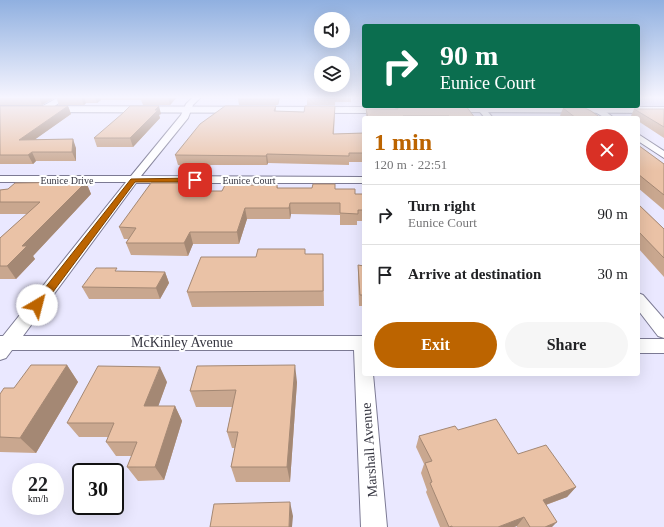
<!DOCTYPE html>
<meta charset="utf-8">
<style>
:root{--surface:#fff;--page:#f6f6f6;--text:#202124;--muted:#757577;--line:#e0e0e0;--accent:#bc6400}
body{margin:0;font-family:"Times New Roman",serif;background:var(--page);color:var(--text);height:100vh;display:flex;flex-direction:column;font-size:15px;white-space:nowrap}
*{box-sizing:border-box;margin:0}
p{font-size:13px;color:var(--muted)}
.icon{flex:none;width:22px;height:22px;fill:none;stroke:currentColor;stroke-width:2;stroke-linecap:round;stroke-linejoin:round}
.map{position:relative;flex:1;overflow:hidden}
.sheet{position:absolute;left:362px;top:116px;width:278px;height:260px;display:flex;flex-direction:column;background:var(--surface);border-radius:4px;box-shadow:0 4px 16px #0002}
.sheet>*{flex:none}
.top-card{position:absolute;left:362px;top:24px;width:278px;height:84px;border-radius:4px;box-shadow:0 4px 16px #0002;background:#0b6e4f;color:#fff;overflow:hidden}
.buttons{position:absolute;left:314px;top:12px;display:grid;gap:8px}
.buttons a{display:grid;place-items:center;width:36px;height:36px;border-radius:50%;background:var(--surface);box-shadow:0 4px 16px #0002;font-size:20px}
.speed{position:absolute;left:12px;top:463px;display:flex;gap:8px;font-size:20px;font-weight:700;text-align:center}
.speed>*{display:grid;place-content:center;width:52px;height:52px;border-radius:50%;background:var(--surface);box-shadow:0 4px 16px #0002;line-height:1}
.speed small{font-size:10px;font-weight:400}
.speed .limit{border:2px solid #111;border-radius:6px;background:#fff;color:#111}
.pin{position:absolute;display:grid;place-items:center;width:34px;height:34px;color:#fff;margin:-17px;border-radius:8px;box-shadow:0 2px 6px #0006}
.me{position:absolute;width:44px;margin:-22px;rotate:37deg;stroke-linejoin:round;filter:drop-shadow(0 0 3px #0008)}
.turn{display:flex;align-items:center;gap:14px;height:84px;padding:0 12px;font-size:18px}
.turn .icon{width:52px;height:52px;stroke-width:2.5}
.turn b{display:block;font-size:28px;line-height:34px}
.round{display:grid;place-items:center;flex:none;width:42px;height:42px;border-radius:21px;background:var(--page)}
.headline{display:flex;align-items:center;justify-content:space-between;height:68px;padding:0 12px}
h1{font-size:24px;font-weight:800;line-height:30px;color:var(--accent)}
.cta{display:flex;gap:8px;margin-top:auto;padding:8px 12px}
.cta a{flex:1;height:46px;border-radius:24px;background:var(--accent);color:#fff;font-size:16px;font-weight:800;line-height:46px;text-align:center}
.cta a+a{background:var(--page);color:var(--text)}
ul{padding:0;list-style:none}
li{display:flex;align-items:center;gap:12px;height:60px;padding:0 12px;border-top:1px solid var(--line)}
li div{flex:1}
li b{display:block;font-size:15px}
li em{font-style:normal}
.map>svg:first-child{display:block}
.green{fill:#c9c7e5}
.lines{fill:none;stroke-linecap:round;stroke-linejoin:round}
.street-casing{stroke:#7c7a94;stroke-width:2}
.secondary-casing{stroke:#7c7a94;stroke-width:2}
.street{fill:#fff;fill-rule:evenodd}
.secondary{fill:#fff;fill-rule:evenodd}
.wall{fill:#c9a78f}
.shaded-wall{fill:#a48874}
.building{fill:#eac2a6;stroke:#a48874}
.route{fill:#bc6400;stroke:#7a4100}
.labels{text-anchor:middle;stroke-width:4;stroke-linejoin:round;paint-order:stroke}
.far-street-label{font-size:10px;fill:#353540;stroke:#fff}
.near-street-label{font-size:14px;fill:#353540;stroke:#fff}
</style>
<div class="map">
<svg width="664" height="527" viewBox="0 0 664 527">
<rect width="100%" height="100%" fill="#eae8ff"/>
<!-- green -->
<path class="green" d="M638 97H664V107L531 106H638Z"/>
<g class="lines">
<!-- street casing -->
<g class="street-casing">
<path id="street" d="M59 97H68L47 111H41V107Z
M193 97H201L193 105 188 118 141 176 364 177V183H136L23 336H364V374H373L387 527H361L354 350H12L6 358 0 360V336H3L126 182H0V176H131L181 115 186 104Z
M475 106H483L493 118H485Z
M595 108H601L614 118H605L595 112Z
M638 134 664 151V158L638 141Z
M638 293 643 295 664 319V338L658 336 638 310Z
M638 339H664V353H638Z"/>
</g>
<!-- secondary casing -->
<g class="secondary-casing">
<path id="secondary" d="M0 106 393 107 398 110 393 113 0 112Z
M443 107H664V113L439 112 438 110 439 108Z"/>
</g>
<!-- street -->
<use href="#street" class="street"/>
<!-- secondary -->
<use href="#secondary" class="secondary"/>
</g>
<!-- wall -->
<path class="wall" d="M0 97H56L42 105H0Z
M56 97H177L170 105H143L141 100H101L97 103H86L84 105H59Z
M280 97 278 105H239L238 99Z
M307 97H351V102H335V105H307Z
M0 106H68L71 114 35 139 76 148V161H36L33 164H0Z
M276 106V111L304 112 335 106 334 134 364 133V162H349V165L268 163 267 165H178L175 155Z
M397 106 475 118H366V109H396Z
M563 108 601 118H563L560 116Z
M634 109H664V138L638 121V118H634L631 116Z
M161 114 159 115 160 118 133 147H97L94 138Z
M638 145 664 164V210L638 188Z
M86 182 91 194 33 256 35 259 16 279H0V238L27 214H0V190L8 189Z
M244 185H277L278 188 335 189 355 194H364V221H357V225H340V215L291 214 290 219H247L239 244H193L188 256 131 255 126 243 128 239H124L119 227 186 191H222Z
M638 204 664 229V277L638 248Z
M305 254H323L324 306 192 307 187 292 256 257Z
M358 265 364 266V306H359L358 277Z
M118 271 165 272 169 283 160 299H89L82 287Z
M67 365 78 382 36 453 0 452V394Z
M167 382 158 406H175L182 421 164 480 138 481 127 467 132 456H116L106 442 108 437H79L67 423Z
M297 382 290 482H236L231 467 235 448H232L227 432 232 407H196L190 391Z
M458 430 518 454 576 487 567 497 546 505 552 527H517V526L514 527H440L426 492 427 490 421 473 424 464 416 447 419 436Z"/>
<!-- shaded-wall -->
<path class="shaded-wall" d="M39 97H56L42 105Z
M81 97H84L86 103 84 105Z
M95 97H100L101 100 97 103Z
M168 97H177L170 105Z
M278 97H280L278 105Z
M68 106 71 114 23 148 19 140Z
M159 106 161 114 159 115 160 118 133 147 130 138Z
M73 139 76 148V161L72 152Z
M32 152 36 161 33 164 28 155Z
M267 154 268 163 267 165 266 156Z
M86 182 91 194 33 256 35 259 16 279 7 266 22 246Z
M184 183 187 194 180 191Z
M290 203 291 214 290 219 289 208Z
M245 208 247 219 239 244 237 232Z
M190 232 193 244 188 256 184 243Z
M165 272 169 283 160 299 156 288Z
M67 365 78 382 36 453 20 438Z
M295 365 297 382 290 482 287 467Z
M160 367 167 382 153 421 144 406Z
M175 406 182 421 164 480 155 467Z
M576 487 567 497 534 509 543 500Z
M290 502 293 516 292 527H289Z
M524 517 517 526 514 527H498Z
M557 522 552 527H545Z"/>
<!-- building -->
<path class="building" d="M241 97H278V99H238Z
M307 97H335V98H307Z
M0 106H68L19 140 73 139 72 152H32L28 155H0Z
M130 106H159L155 110H158L130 138H94L123 113Z
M225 106H276L274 111 304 112 305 106H335L333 134 364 133V153H349V156L267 154 266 156 175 155 200 124Z
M397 106H466L475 118H450L449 116H403V118H368L366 109H398Z
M563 108H585L591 111 601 118H576Z
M634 109H664V127Z
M638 145 664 164V195L638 174Z
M86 182 22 246H27L7 266H0V238L40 202H0V190L8 189 15 183Z
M151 183H184L180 191H222L226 183H244L243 185H277V188H312L313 184H335V189H355V194H364V210H358V214L340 213V203H290L289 208H245L237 232H190L184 243H126L136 228 119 227Z
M638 204 664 229V258L638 231Z
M258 249H305V254H323V291L187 292 201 257H256Z
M358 265 364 266V295H360Z
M96 268H117L115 271 165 272 156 288 82 287Z
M31 365H67L20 438 0 437V394L4 388H14Z
M295 365 287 467H231L238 432H227L236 390 190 391 197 366Z
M98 366 160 367 144 406H175L155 467H127L137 442H106L114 423H67Z
M496 419 518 454 546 445 576 487 543 500 557 522 545 527H530L524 517 498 527H452V526L449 527 430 483 432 482 425 463 432 461 419 436 455 426 458 430Z
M290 502 289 527H210L214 504Z"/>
<!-- sky -->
<linearGradient id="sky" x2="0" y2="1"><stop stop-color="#90b0e0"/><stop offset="0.57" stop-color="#f6f5ff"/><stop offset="1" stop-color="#f6f5ff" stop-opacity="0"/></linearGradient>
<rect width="664" height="171" fill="url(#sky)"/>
<!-- route -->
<path class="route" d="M195 178 197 179V182H135L41 308H33L32 305 33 303 131 179Z"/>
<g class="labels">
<!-- far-street labels -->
<g class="far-street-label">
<text x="67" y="184">Eunice Drive</text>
<text x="249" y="184">Eunice Court</text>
</g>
<!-- near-street labels -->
<g class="near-street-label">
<text x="182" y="347">McKinley Avenue</text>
<text transform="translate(369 450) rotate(-94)" y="5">Marshall Avenue</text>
</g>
</g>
</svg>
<div class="buttons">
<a><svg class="icon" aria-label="sound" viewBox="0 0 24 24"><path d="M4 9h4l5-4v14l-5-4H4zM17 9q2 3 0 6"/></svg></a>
<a><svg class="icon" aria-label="layers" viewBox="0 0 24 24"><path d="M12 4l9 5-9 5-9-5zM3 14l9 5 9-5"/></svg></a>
</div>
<div class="speed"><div>22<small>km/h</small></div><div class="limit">30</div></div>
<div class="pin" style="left:195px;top:180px;background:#d93025"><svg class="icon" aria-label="arrive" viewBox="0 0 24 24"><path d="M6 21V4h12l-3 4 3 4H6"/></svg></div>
<svg class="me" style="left:37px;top:305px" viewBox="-20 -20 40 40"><circle r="19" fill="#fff"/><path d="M0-13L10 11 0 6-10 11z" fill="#bc6400"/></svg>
<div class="top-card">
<div class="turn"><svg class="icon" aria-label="right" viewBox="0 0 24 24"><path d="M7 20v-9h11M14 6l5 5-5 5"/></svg><div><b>90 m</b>Eunice Court</div></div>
</div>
<section class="sheet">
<div class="headline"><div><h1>1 min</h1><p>120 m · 22:51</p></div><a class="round" style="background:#d93025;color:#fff"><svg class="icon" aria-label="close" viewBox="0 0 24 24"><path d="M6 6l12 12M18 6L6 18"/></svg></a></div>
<ul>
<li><svg class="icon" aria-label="right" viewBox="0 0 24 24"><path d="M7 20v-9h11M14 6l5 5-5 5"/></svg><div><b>Turn right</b><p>Eunice Court</p></div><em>90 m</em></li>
<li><svg class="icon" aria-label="arrive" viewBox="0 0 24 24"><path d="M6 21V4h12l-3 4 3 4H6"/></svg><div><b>Arrive at destination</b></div><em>30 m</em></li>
</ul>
<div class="cta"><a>Exit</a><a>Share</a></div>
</section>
</div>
